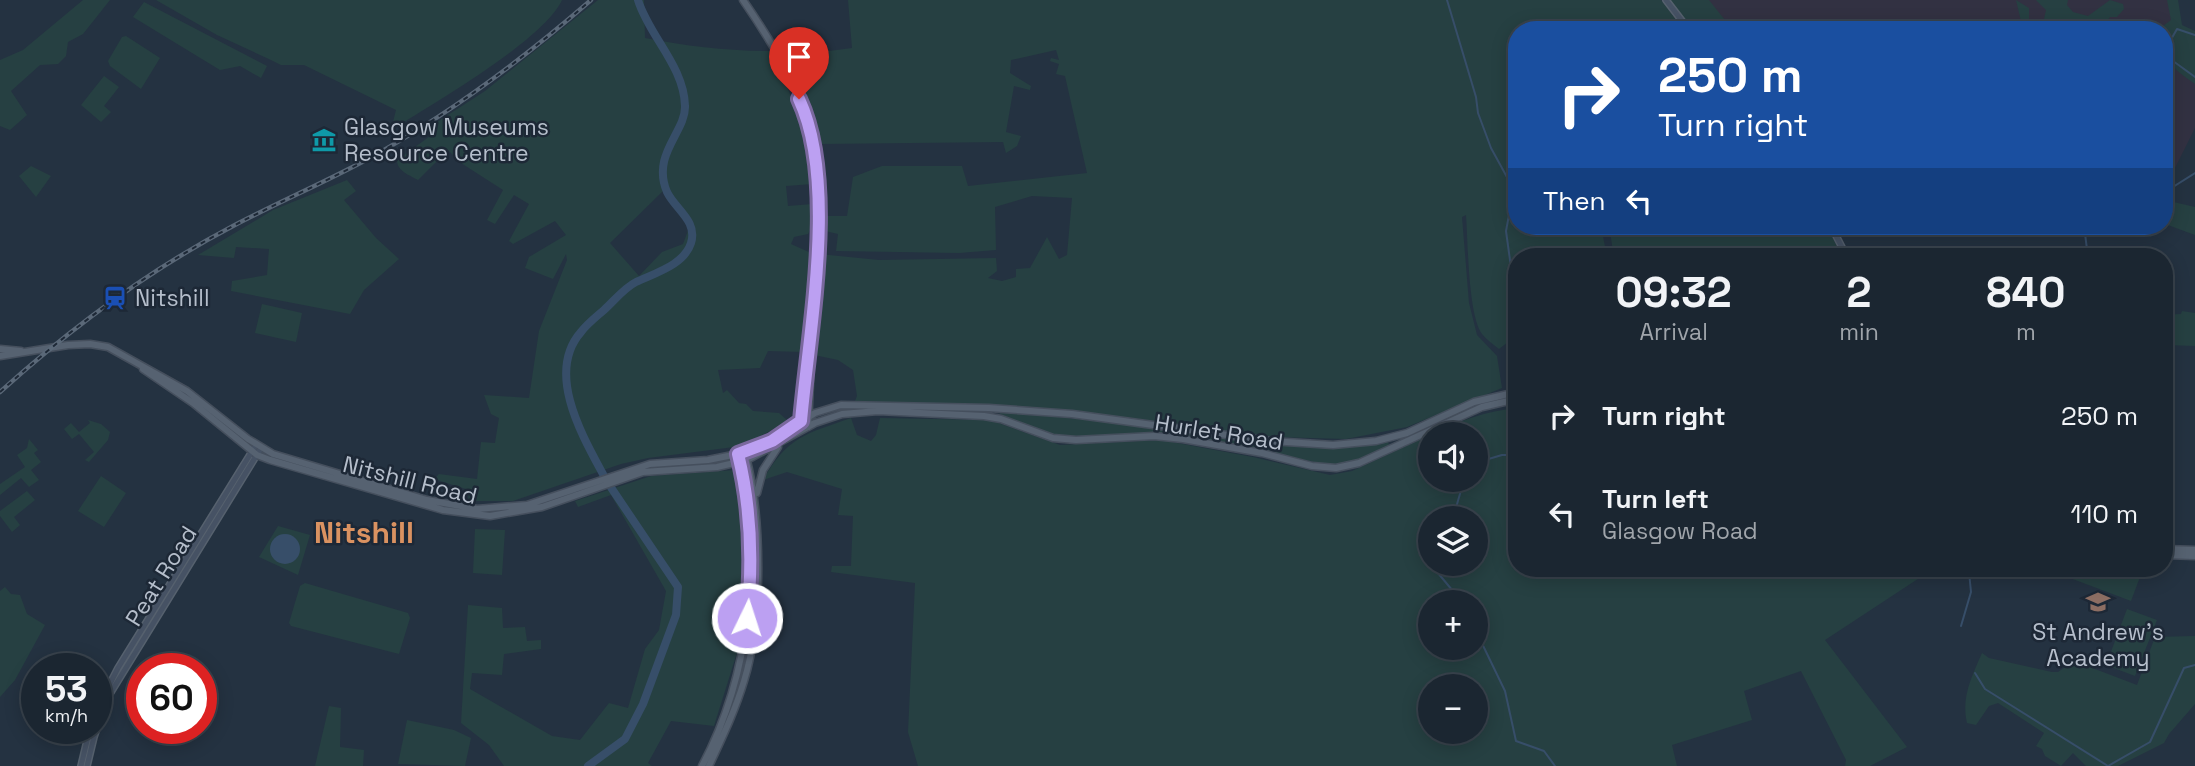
<!DOCTYPE html>
<meta charset="utf-8">
<style>
:root{--surface:#1b2631;--page:#242e39;--text:#f1f3f6;--muted:#a0a5ab;--line:#39434d}
body{margin:0;font-family:"Space Grotesk",sans-serif;background:var(--page);color:var(--text);height:100vh;display:flex;flex-direction:column;font-size:26px;white-space:nowrap}
*{box-sizing:border-box;margin:0}
p{font-size:23px;color:var(--muted)}
.icon{flex:none;width:38px;height:38px;fill:none;stroke:currentColor;stroke-width:2;stroke-linecap:round;stroke-linejoin:round}
.map{position:relative;flex:1;overflow:hidden}
.drawer{position:absolute;left:1508px;top:248px;width:665px;height:329px;display:flex;flex-direction:column;background:var(--surface);border-radius:28px;box-shadow:0 4px 18px #0003,0 0 0 2px var(--line)}
.drawer>*{flex:none}
.banner{position:absolute;left:1508px;top:21px;width:665px;height:214px;border-radius:28px;box-shadow:0 4px 18px #0003,0 0 0 2px var(--line);background:#1a4fa0;color:#fff;overflow:hidden}
.fabs{position:absolute;left:1418px;top:422px;display:grid;gap:14px}
.fabs a{display:grid;place-items:center;width:70px;height:70px;border-radius:50%;background:var(--surface);box-shadow:0 4px 18px #0003,0 0 0 2px var(--line);font-size:35px}
.speed{position:absolute;left:21px;top:653px;display:flex;gap:14px;font-size:35px;font-weight:700;text-align:center}
.speed>*{display:grid;place-content:center;width:91px;height:91px;border-radius:50%;background:var(--surface);box-shadow:0 4px 18px #0003,0 0 0 2px var(--line);line-height:1}
.speed small{font-size:18px;font-weight:400}
.speed .limit{border:10px solid #d22;background:#fff;color:#111}
.pin{position:absolute;display:grid;place-items:center;width:60px;height:60px;color:#fff;margin:-72px -30px;border-radius:50% 50% 50% 0;rotate:-45deg;box-shadow:0 0 7px #0007}
.pin .icon{rotate:45deg}
.me{position:absolute;width:77px;margin:-38px;rotate:4deg;stroke-linejoin:round;filter:drop-shadow(0 0 5px #0008)}
.turn{display:flex;align-items:center;gap:24px;height:147px;padding:0 35px;font-size:32px}
.turn .icon{width:91px;height:91px;stroke-width:2.5}
.turn b{display:block;font-size:49px;line-height:60px}
.then{display:flex;align-items:center;height:66px;padding:0 35px;background:#0003;gap:14px;font-size:26px}
.eta{display:flex;justify-content:space-evenly;align-items:center;height:119px;text-align:center}
.eta b{font-size:42px;font-weight:700;line-height:49px}
ul{padding:0;list-style:none}
li{display:flex;align-items:center;gap:21px;height:98px;padding:0 35px}
li div{flex:1}
li b{display:block;font-size:26px}
li em{font-style:normal}
.map>svg:first-child{display:block}
.medical{fill:#323142}
.green{fill:#264042;fill-rule:evenodd}
.water{fill:#374e69}
.lines{fill:none;stroke-linecap:round;stroke-linejoin:round}
.stream{stroke:#374e69;stroke-width:2}
.river{stroke:#374e69;stroke-width:8}
.secondary-casing{stroke:#56616e;stroke-width:8}
.primary-casing{stroke:#454f5d;stroke-width:9}
.secondary{stroke:#465264;stroke-width:5}
.primary{stroke:#566271;stroke-width:6}
.rail-casing{stroke:#5a6878;stroke-width:4.5}
.rail{stroke:#1d2836;stroke-width:2;stroke-dasharray:5;stroke-linecap:butt}
.route-casing{stroke:#7a689d;stroke-width:18}
.route{stroke:#bca0f2;stroke-width:12}
.labels{text-anchor:middle;stroke-width:5;stroke-linejoin:round;paint-order:stroke}
.poi-label{font-size:23px;fill:#b5becb;stroke:#1d2836;text-anchor:start}
.street-label{font-size:23px;fill:#b5becb;stroke:#1d2836}
.district-label{font-size:30px;font-weight:bold;fill:#da9261;stroke:#1d2836}
</style>
<div class="map">
<svg width="2195" height="766" viewBox="0 0 2195 766">
<rect width="100%" height="100%" fill="#243241"/>
<!-- medical -->
<path class="medical" d="M1671 0H2173L2180 28 2195 34V128L2165 188V30H1694Z"/>
<!-- green -->
<path class="green" d="M83 0H110L83 34 68 42 66 56 58 64 40 65 11 91 27 115 10 130 0 126V60L23 50Z
M156 0H562C544 40 431 105 391 130L396 110 304 65H281L271 60 217 35Z
M598 0H644L645 38C687 46 726 51 769 51 793 99 810 129 813 184L786 186 788 206 813 204 812 226 808 234 794 237 791 244 811 253 804 352 768 351 760 368 718 370 723 393 727 390 739 403 746 404 753 411 779 413 788 421 742 446 648 458 621 464 513 501H468L469 490 434 479 439 474 477 479 481 442 495 443 499 418 491 414 484 395 529 398 539 331 567 260 566 254 553 279 525 268 529 257 566 235 555 221 513 244 509 241 529 204 514 195 495 224 487 220 503 190 461 163 448 150 418 180C409 175 397 171 397 160L433 134 431 126 485 91ZM663 191 689 228 683 244 662 252 639 276 610 243Z
M848 0H1661L1684 30H1517V226H1601L1607 257H1517V335L1499 349C1493 344 1487 340 1482 334 1468 315 1468 241 1466 215L1462 217 1469 303 1477 335 1497 356 1502 388 1407 427 1346 439 1275 437 1132 418 996 406 855 401 857 396 853 370 838 360 814 355 819 254 879 260 996 258 997 271 988 278 1002 281 1016 277V269L1030 268 1047 237 1059 259 1067 255 1072 198 1032 196 995 207 996 250 959 253 836 251 838 234 821 230 824 216H847L853 177 882 166H962L968 186 1087 173 1065 76 1056 74 1059 64 1050 61 1051 58 1059 60 1056 50 1011 60 1010 73 1031 86 1030 90 1014 86 1006 132 1021 136 1017 146 1006 153 1003 142 820 144 784 57 852 48Z
M1670 0H1709L1733 30H1693Z
M2016 0 2029 8V21L2044 19 2046 10 2036 0H2068L2067 5 2073 12 2088 16 2110 0 2123 4 2124 9 2117 17H2110L2102 30H2023Z
M2167 0H2178L2182 25 2195 31V84C2169 66 2165 62 2165 30H2151L2153 26H2163L2171 20Z
M144 2 267 66 261 78 240 66 220 70 133 17Z
M126 36 160 58 141 89 110 66 108 61 122 37Z
M104 76 119 87 104 106 111 112 101 122 81 105Z
M31 166 51 176 36 197 19 176Z
M347 180 356 191 344 200 376 238 399 259 364 290 350 314 231 291 232 281 267 275 269 249 236 247 234 258 198 255 273 210Z
M2165 200 2195 207V235L2165 224Z
M1609 226H1827L1840 253 1839 257H1834L1829 249 1813 257H1614Z
M262 304 302 313 296 342 255 333Z
M2182 311 2195 313V346L2165 345V315L2181 314Z
M1517 408V569H1933L1825 640 1907 747 1870 766H1845L1846 760 1801 671 1744 691 1752 720 1672 745 1677 766H918L908 732 915 583 831 572 832 566H851L853 516 838 515 842 489 787 472 763 480C788 436 806 434 851 418L857 435 871 441 876 435 880 418 990 420 1060 445 1161 440 1253 457 1330 475 1352 471 1430 435V480H1475V434H1431C1460 421 1486 411 1517 408ZM1430 518H1475V564H1430ZM1430 602H1475V648H1430ZM1430 686H1475V732H1430Z
M999 412C1064 417 1127 424 1191 433 1257 441 1321 453 1388 441L1389 446 1353 462 1327 465 1255 449 1158 432 1080 438 1053 436 1000 414Z
M88 420 101 424 110 432 108 440 89 462 85 460 94 452 79 434 72 439 64 429 71 423 79 432 90 423Z
M29 439 38 450 34 453 41 462 31 470 39 480 29 487 21 478 0 495V484L25 467 17 455 27 448Z
M735 470 743 496 745 559 741 640 714 726 671 721 648 763 652 766H504L489 745 461 723 468 605 502 608 503 628 525 627 527 641 541 640V649L504 654 502 675 472 673 470 689 552 736 580 740 609 703 628 708 645 649 659 630 666 591 611 495 578 507 575 501 651 476Z
M101 476 126 493 104 527 78 511Z
M27 491 35 500 14 517 20 525 12 532 0 516V511Z
M278 526 310 535 298 575 259 557Z
M475 529 505 530 502 575 473 573Z
M2074 569H2143L2131 601 2070 578Z
M305 583 408 613 410 618 399 654 291 626 289 623 300 586Z
M5 587 11 594 20 595 27 614 45 625 15 680 0 697V591Z
M2127 609 2157 620 2135 676 2106 665Z
M2195 636V704L2169 734 2164 743 2118 766H2086L2073 753 2061 766 2045 756 2042 749 2036 746 2044 733 1998 703 1989 706 1976 725 1967 723C1961 697 1972 676 1982 653L1989 658 2052 672H2058L2074 661 2137 685 2155 637Z
M329 706 341 708 340 747 364 750 363 766H315Z
M407 720 454 730 471 738 465 766 398 764Z"/>
<!-- water -->
<path class="water" d="M270 549a15 15 0 1 1 30 0a15 15 0 1 1-30 0Z"/>
<g class="lines">
<!-- stream -->
<path class="stream" d="M1447 0 1476 97 1478 113 1491 148 1508 179 1513 194 1506 231 1517 311
M2195 35 2177 29 2169 43 2173 61 2195 77
M2165 192 2195 173
M2084 226 2088 257
M1475 463 1502 455H1510L1517 433
M1453 518 1464 480
M1433 564V567L1462 602
M1961 626 1971 592 1969 572
M1475 629 1505 691 1516 741 1544 751 1555 766
M1975 673 1985 689 2108 766 2150 742 2184 668 2195 665"/>
<!-- river -->
<path class="river" d="M604 476C583 437 545 373 581 332 587 324 596 317 604 310 614 301 624 288 636 282 655 273 684 265 691 243 698 221 675 209 667 192 651 154 686 132 685 106 684 66 649 36 638 0
M588 766 625 739 643 704 676 615 678 587 610 486"/>
<!-- secondary casing -->
<g class="secondary-casing">
<path id="secondary" d="M1666 0 1689 30
M1831 226 1847 257
M96 711 118 668 256 445
M81 766 90 728
M87 766 94 737 108 697 261 448"/>
</g>
<!-- primary casing -->
<g class="primary-casing">
<path id="primary" d="M743 0C770 39 799 86 812 132 828 191 814 278 810 339 807 367 800 395 801 424
M0 349 21 351
M0 356 68 345 90 344 108 347 187 391 248 439 273 454 427 500 477 509 527 505 650 464 708 460 738 454 772 441 815 413 841 405 989 408 1072 414 1271 441 1333 445 1376 441 1407 433 1474 402 1517 392
M143 369 193 403 257 455 270 460 443 510 490 516 542 507 643 472 717 467 747 460 815 423 842 414 878 411 984 416 1001 419 1053 438 1076 440 1154 436 1183 439 1262 453 1312 466 1336 468 1359 463 1482 407 1517 399
M808 427 811 359 809 352
M757 493 763 470 778 447
M2165 549 2195 550
M2165 555 2195 556
M702 766C751 674 762 560 739 458
M709 766C722 738 735 711 744 681 763 620 762 518 746 457"/>
</g>
<!-- secondary -->
<use href="#secondary" class="secondary"/>
<!-- primary -->
<use href="#primary" class="primary"/>
<!-- rail casing -->
<g class="rail-casing">
<path id="rail" d="M0 392C71 328 149 270 233 226 277 203 323 183 366 160 447 116 522 60 591 0"/>
</g>
<!-- rail -->
<use href="#rail" class="rail"/>
</g>
<g class="lines">
<!-- route casing -->
<g class="route-casing">
<path id="route" d="M747 618C753 564 751 507 738 454L772 441 801 421C809 330 838 182 799 99"/>
</g>
<!-- route -->
<use href="#route" class="route"/>
</g>
<!-- icons -->
<defs>
<g id="museum-bare" transform="scale(1.89)"><path d="M0-6L6-3V-2H-6V-3ZM-5-1h2V3h-2ZM-1-1h2V3h-2ZM3-1h2V3H3ZM-6 4H6V6H-6Z" fill="#0f9aa8" stroke="#1d2836" stroke-width="2.5" paint-order="stroke"/></g>
<g id="station-bare" transform="scale(1.89)"><path d="M-3-6H3Q5-6 5-4V2Q5 4 3 4L4.5 6H3L1.5 4h-3L-3 6H-4.5L-3 4Q-5 4-5 2V-4Q-5-6-3-6ZM-3.5-4v3h7v-3ZM-3.5 1v1.5H-2V1ZM2 1v1.5H3.5V1Z" fill="#1a4fb4" stroke="#1d2836" stroke-width="2.5" paint-order="stroke"/></g>
<g id="school-bare" transform="scale(1.89)"><path d="M0-5L7-2L0 1L-7-2ZM-4 1L0 2.5L4 1V4Q0 6-4 4Z" fill="#8d6e63" stroke="#1d2836" stroke-width="2.5" paint-order="stroke"/></g>
</defs>
<g fill-rule="evenodd">
<use href="#museum-bare" x="324" y="140"/>
<use href="#station-bare" x="115" y="298"/>
<use href="#school-bare" x="2098" y="602"/>
</g>
<g class="labels">
<!-- poi labels -->
<g class="poi-label">
<text x="344" y="135">Glasgow Museums<tspan x="344" dy="26">Resource Centre</tspan></text>
<text x="135" y="306">Nitshill</text>
<text x="2098" y="640" text-anchor="middle">St Andrew's<tspan x="2098" dy="26">Academy</tspan></text>
</g>
<!-- street labels -->
<g class="street-label">
<text transform="translate(1219 432) rotate(9)" y="8">Hurlet Road</text>
<text transform="translate(410 480) rotate(14)" y="8">Nitshill Road</text>
<text transform="translate(161 576) rotate(-58)" y="8">Peat Road</text>
</g>
<!-- district labels -->
<g class="district-label">
<text x="364" y="543">Nitshill</text>
</g>
</g>
</svg>
<div class="fabs">
<a><svg class="icon" aria-label="sound" viewBox="0 0 24 24"><path d="M4 9h4l5-4v14l-5-4H4zM17 9q2 3 0 6"/></svg></a>
<a><svg class="icon" aria-label="layers" viewBox="0 0 24 24"><path d="M12 4l9 5-9 5-9-5zM3 14l9 5 9-5"/></svg></a>
<a>+</a>
<a>−</a>
</div>
<div class="speed"><div>53<small>km/h</small></div><div class="limit">60</div></div>
<div class="pin" style="left:799px;top:99px;background:#d93025"><svg class="icon" aria-label="arrive" viewBox="0 0 24 24"><path d="M6 21V4h12l-3 4 3 4H6"/></svg></div>
<svg class="me" style="left:747px;top:618px" viewBox="-20 -20 40 40"><circle r="17" fill="#bca0f2" stroke="#fff" stroke-width="3"/><path d="M0-11L8 9 0 5-8 9z" fill="#fff"/></svg>
<div class="banner">
<div class="turn"><svg class="icon" aria-label="right" viewBox="0 0 24 24"><path d="M7 20v-9h11M14 6l5 5-5 5"/></svg><div><b>250 m</b>Turn right</div></div>
<div class="then">Then<svg class="icon" aria-label="left" viewBox="0 0 24 24"><path d="M17 20v-9H6M10 6l-5 5 5 5"/></svg></div>
</div>
<section class="drawer">
<div class="eta">
<div><b>09:32</b><p>Arrival</p></div>
<div><b>2</b><p>min</p></div>
<div><b>840</b><p>m</p></div>
</div>
<ul>
<li><svg class="icon" aria-label="right" viewBox="0 0 24 24"><path d="M7 20v-9h11M14 6l5 5-5 5"/></svg><div><b>Turn right</b></div><em>250 m</em></li>
<li><svg class="icon" aria-label="left" viewBox="0 0 24 24"><path d="M17 20v-9H6M10 6l-5 5 5 5"/></svg><div><b>Turn left</b><p>Glasgow Road</p></div><em>110 m</em></li>
</ul>
</section>
</div>
